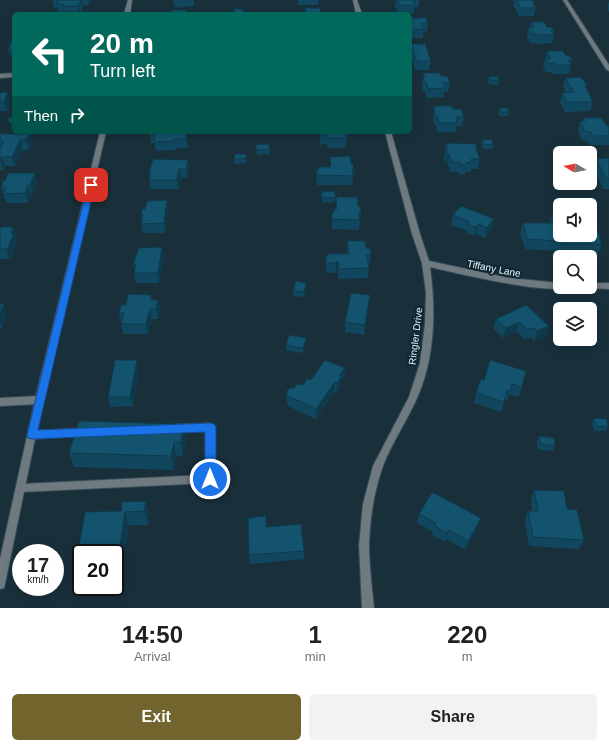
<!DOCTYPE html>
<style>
:root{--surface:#fff;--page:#f2f2f2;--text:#202124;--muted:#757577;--accent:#71642c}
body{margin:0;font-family:Arial,sans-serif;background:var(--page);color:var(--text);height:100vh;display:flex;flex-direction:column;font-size:15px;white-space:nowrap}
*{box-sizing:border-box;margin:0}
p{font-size:13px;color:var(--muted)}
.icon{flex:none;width:22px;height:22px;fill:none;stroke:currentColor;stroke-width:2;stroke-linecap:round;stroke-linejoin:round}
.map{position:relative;height:608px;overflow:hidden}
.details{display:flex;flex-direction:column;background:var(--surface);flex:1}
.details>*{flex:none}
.top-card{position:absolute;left:12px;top:12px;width:400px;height:122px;border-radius:6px;box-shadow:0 2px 10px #0003;background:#00695c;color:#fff;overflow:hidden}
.needle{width:26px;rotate:279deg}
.tools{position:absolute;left:553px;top:146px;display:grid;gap:8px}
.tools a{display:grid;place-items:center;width:44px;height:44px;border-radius:6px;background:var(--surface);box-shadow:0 2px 10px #0003;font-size:20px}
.speed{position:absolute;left:12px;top:544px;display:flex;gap:8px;font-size:20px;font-weight:700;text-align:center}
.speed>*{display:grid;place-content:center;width:52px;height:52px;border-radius:50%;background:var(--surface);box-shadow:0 2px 10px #0003;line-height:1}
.speed small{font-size:10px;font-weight:400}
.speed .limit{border:2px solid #111;border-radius:6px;background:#fff;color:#111}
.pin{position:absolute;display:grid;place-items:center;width:34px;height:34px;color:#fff;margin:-17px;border-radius:8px;box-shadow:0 2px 6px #0006}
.me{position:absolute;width:44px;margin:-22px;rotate:0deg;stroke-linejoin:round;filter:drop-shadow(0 0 3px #0008)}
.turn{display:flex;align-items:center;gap:14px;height:84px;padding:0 12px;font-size:18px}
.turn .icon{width:52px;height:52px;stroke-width:2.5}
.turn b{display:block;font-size:28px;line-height:34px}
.then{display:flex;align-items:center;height:38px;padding:0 12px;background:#0003;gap:8px;font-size:15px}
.eta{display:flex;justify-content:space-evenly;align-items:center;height:68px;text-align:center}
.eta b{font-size:24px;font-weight:700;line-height:28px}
.primary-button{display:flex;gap:8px;margin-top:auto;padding:8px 12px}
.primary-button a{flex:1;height:46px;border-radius:6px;background:var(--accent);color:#fff;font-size:16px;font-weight:700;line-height:46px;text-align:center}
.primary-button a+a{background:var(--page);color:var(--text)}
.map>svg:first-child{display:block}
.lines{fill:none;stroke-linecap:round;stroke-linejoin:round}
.service-casing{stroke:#364b56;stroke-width:2}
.minor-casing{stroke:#364b56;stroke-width:2}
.tertiary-casing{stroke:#364b56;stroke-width:2}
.service{fill:#6f7a80;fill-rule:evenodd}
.minor{fill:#6f7a80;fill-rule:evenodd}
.tertiary{fill:#6f7a80;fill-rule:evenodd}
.wall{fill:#11475e}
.shaded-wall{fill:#0e3a4c}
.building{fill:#14536d;stroke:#0e3a4c}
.route{fill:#1a73e8;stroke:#114b97}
.labels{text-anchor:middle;stroke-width:4;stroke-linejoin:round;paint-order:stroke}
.street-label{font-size:10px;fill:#e6f4fc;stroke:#0f2630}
</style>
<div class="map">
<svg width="609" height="608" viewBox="0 0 609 608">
<rect width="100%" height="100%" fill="#19303b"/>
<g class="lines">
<!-- service casing -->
<g class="service-casing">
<path id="service" d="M210 423 213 424 215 427V479L213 482 210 483 21 492 18 491 16 488 18 485 21 484 205 475V431L167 433 164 432 162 429 164 426 167 425Z
M86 428 89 429 91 432 89 435 86 436 32 439 29 438 27 435 29 432 32 431Z"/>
</g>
<!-- minor casing -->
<g class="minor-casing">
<path id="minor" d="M353 0H357L362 14H356Z
M563 0H567L609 65V71L606 69Z
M14 73V77L0 78V74Z
M385 132H391L420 234 429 261 509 278 560 283V287H563C549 295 451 272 430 267 436 310 435 358 417 398 407 421 391 444 383 466 374 491 370 518 369 544 369 565 372 587 374 608H362L359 545 363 504 373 466 409 397 420 363 425 324 426 293 422 263 412 234Z
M590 283H609V289L587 288V287H590Z
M39 396 42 397 43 400 42 403 39 404 0 406V398Z"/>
</g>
<!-- tertiary casing -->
<g class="tertiary-casing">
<path id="tertiary" d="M128 0H132L130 14H124Z
M100 132H106L43 400 5 584 4 588 0 589V559L35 400Z"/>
</g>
<!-- service -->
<use href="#service" class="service"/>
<!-- minor -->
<use href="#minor" class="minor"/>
<!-- tertiary -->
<use href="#tertiary" class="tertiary"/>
</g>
<!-- wall -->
<path class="wall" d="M52 0H91L89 5H83L82 12H84V14H62L63 13H59L57 8H54Z
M173 0H194V6L175 8 174 3H173Z
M298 0H319L318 5H298Z
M396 0H419V7H415L414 13 399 14 395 6Z
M514 0H532L535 4 534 6 536 8 534 16H519L513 5Z
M609 1V12L607 9Z
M410 18 428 23 427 31 423 32V38H410Z
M531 22 547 27 554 30 553 33 554 35 552 43 536 44 535 42 530 43 527 37 528 28H529Z
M14 36V58H11L8 50Z
M411 44 431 61 429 70H415L410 53Z
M547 51 566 56 572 60 569 74H552L551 72H546L543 68Z
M423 73 441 76 450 83 448 92H444V97L427 98 425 91H423L422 87Z
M488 77 499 80 498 85H489L488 81Z
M565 78 587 84 586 88 593 102 590 111 565 112 560 102 562 93H566L563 87Z
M0 93 11 102 7 111H0Z
M434 106 453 109 464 117 462 126H456V132H437L436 125H434L433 115Z
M499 108 509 112 508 116 500 117 498 113Z
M584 118 606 125 609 128V145H590L588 141H582L578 130 580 121H583Z
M150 132H188V148H176L175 150 156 151 154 143H151Z
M320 132H348L347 141H346L345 148H327V144L320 145Z
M29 134 32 143 29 150H23L15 166H5L4 170H0V135Z
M482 140 493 144 492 149H483L481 144Z
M446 143 477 147V151L480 159 478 169H471V172H465V174L459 175 458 172H450L448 164H446L444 159Z
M269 144 270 154 257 155 256 145Z
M246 154V163L235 164 234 159Z
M330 157 351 164 354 169 352 185H317L316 170 330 167Z
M609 158V189H603L593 168 596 159Z
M188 160 189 169 187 178H181L179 189H150L149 180V172Z
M37 182 33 194H31L28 203H6L1 188Z
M321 192 336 197 335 202 323 203 321 197Z
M336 197 358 206 361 212 359 230 332 229V213H334L336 209Z
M168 210 165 233H143L141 224 142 220 141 214Z
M551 214 560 235 601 238 600 241 602 244 598 254H559L558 251 525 249 520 233 523 223H549Z
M453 215 492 229 485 238 476 234 474 236 467 233V231L451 225Z
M0 227H13L17 237 16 240 17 243 11 258 9 259H0Z
M347 241 366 248 371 254 370 264H369V268L368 278 338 279V271L336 273H330L326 271V257L347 254Z
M162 247 164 257 159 283H136L134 273 135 269 133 264Z
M306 288 304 297 293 296V291Z
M151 295 152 300H158L160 310 158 319H152L148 334H123L119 313 126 305Z
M370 295 369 304 364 335 345 332V322Z
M0 304 7 314 2 328H0Z
M496 319 549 326 546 336 534 341 531 338 524 339 517 332 503 338 493 329Z
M306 338V343L303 353 286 350V345Z
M345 368 344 378 341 382V386L336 393 334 392 316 419 288 406 287 402 286 392 294 388 303 385 311 380Z
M139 370 133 406 110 407 108 397Z
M526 371 519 397 509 394 507 401 505 399 501 412 474 403 476 393 484 380Z
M594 418 608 427 606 431H594L592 423Z
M177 424 178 429H183L185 443 183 456H176L174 470 74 467 69 453Z
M539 436 555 446 553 451 538 449 537 441Z
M534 490 567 509 584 540 579 549 529 546 525 520 528 511H532L531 499Z
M146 501 149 515 148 525H129L121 579H115V553H81V580H80L75 568 85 512 121 511 122 502Z
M419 514 481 518 478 527 465 550 446 539 445 542 432 535 433 532 417 523Z
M266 527 304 551V559L250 564 249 555Z"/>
<!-- shaded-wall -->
<path class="shaded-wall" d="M81 0H82L83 5 82 12 81 3Z
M88 0H91L89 5Z
M79 3 80 12 79 14 78 6Z
M8 92 11 102 7 111 4 102Z
M14 122V127H10L9 123Z
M187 132H188V148L186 139Z
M29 134 32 143 29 150 26 140Z
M20 140 23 150 15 166 12 157Z
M449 154 448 164H446L447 155Z
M2 157 5 166 4 170 0 160Z
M188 160 189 169 187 178 186 169Z
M179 169 181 178 179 189 177 180Z
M35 173 37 182 33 194 30 185Z
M28 185 31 194 28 203 25 193Z
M167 200 168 210 165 233 164 223Z
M494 219 492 229 485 238 487 228Z
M478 224 476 234 474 236 476 227Z
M13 227 17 237 16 240 17 243 11 258 9 259 6 249Z
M162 247 164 257 159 283 158 273Z
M338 261V271L336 273V263Z
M306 283V288L304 297V292Z
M370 295 369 304 364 335 365 325Z
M158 300 160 310 158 319 156 309Z
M4 304 7 314 2 328 0 322V314Z
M150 309 152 319 148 334 146 324Z
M519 322 517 332 503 338 506 328Z
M549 326 546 336 534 341 537 331Z
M306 338V343L303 353V348Z
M137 360 139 370 133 406 130 397Z
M345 368 344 378 341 382V386L336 393 337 383 339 375Z
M335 382 334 392 316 419V409Z
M183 429 185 443 183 456 181 442Z
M174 442 176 456 174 470 171 456Z
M146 501 149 515 148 525 144 511Z
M125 512 129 525 121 579 117 566Z
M481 518 478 527 465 550 468 541Z
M449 530 445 542 447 533Z"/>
<!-- building -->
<path class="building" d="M58 0H81V3H79L78 6H63L64 4H57Z
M397 0H413L415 5H400Z
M516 0H532L535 4H533L536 8H521Z
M305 8H320L321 12H322V14H295V13L306 12Z
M234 9H243V14H233Z
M172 10H186V13H193V14H170Z
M63 12H84L83 14H62Z
M410 18H426L428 23H421L423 29 410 30Z
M531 22H544L547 27H552L554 30H551L554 35H538L537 34H532L528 28H534Z
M13 36H14V49L8 50Z
M411 44H425L431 61H416Z
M547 51H563L566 56H570L572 60H568L571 65H554V63H548L546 59H551Z
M423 73H439L441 76H447L450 83H443L445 88 428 89 426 82H424L423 78H425Z
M497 76 499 80H490L488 77Z
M580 77 587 84 585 85 593 102H567L562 93 574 92 565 78Z
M8 92 4 102H0V93Z
M434 106H452L453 109H461L464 117H456L457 123H439L437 116H435Z
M499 108H507L509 112H500Z
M14 117V122L9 123 8 118Z
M584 118H602L606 125H608L609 128V136H593L591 132H585L580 121H585Z
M150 132H187L186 139H174V141L154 142 155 134 150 133Z
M320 132H345L346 138H327V135H320Z
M1 134H29L26 140H20L12 157H2L0 160V148L4 142H0V135Z
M491 139 493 144 484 145 482 140Z
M446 143 476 144 477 147H475L480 159H471L472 162 466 163V165H461L460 162H452L449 154 447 155 446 150H448Z
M269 144V149L256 150V145Z
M235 154H246V158L234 159Z
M350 156 351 164H353L354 169H352L353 176 317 175 316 170H319L318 167H331L330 157Z
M609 158V179H607L596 159Z
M153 159 188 160 186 169H179L177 180H149L151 172H149Z
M8 173H35L30 185H28L25 193 3 194 6 188H1L3 181H5Z
M334 191 336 197 323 198 321 192Z
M336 197H357L358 206H360L361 212H359L360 220 332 219V213H334V209H337Z
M167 200 164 223 141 224 143 214H141L142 209H145L147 201Z
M461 206 494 219 487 228 478 224 476 227 468 224 470 222 453 215Z
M551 214H560V235H590V227H595L601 238H599L602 244H562L561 241 527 239 523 223H552L551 220H553Z
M0 227H13L11 233H14L8 248 6 249H0Z
M347 241H365L366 248H370L371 254H367L369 268 339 269 338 261 336 263H330L326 261V257L329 254H349Z
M162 247 158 273H134L136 264H133L139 248Z
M296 281 306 283 304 292 293 291Z
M351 293 370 295 365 325 345 322Z
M128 294 151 295 150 300H158L156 309H150L146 324H121L124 313H119L121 305H126Z
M0 304H4L0 314Z
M526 305 549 326 537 331 534 328 527 329 519 322 506 328 496 319Z
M289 335 306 338 303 348 286 345Z
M115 360H137L130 397H108Z
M325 360 345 368 339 375 342 376 337 383 335 382 316 409 288 396 286 392 290 388H294L297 384 303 385 307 379 311 380Z
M490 360 526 371 522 387 512 384 510 391 507 390 504 402 476 393 481 379 484 380Z
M594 418 607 419 608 427 596 426Z
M79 421 177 424 176 429H183L181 442H174L171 456 69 453Z
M539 436 554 438 555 446 540 444Z
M534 490 564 491 567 509 577 510 584 540 533 537 528 511H538Z
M432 492 481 518 468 541 449 530 447 533 435 526 436 523 419 514Z
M146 501 144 511 125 512 117 566H115V553H81V567L75 568 85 512 121 511 122 502Z
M266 516V527L301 524 304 551 249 555 248 518Z"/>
<!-- route -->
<path class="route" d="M88 183H91L95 185 38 430 210 423 214 424 216 427V479L214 483 210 484 207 483 205 479V432L32 439 28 438 27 435Z"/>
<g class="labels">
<!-- street labels -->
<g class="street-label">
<text transform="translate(494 268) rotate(11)" y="4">Tiffany Lane</text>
<text transform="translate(415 336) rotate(-83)" y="4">Ringler Drive</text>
</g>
</g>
</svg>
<div class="tools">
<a><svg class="needle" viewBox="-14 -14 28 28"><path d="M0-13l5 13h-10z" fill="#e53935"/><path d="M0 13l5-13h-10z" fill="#757577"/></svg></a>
<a><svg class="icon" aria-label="sound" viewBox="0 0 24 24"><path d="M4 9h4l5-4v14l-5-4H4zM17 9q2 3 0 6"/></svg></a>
<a><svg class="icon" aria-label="search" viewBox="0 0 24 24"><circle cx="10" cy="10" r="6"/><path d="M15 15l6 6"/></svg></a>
<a><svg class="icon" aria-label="layers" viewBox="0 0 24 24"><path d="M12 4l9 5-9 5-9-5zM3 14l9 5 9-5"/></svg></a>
</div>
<div class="speed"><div>17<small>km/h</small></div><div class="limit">20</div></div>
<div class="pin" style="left:91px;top:185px;background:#d93025"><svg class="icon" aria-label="arrive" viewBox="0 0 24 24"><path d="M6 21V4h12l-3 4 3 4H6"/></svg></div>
<svg class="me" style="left:210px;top:479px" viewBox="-20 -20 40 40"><circle r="17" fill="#1a73e8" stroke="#fff" stroke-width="3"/><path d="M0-11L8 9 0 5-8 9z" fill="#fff"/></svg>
<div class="top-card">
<div class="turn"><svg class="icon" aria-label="left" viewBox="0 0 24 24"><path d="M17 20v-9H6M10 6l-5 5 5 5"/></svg><div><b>20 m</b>Turn left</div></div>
<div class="then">Then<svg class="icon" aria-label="right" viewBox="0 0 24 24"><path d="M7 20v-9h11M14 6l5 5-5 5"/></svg></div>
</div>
</div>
<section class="details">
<div class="eta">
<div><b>14:50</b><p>Arrival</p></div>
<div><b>1</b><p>min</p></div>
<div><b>220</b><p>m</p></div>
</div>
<div class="primary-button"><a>Exit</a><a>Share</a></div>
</section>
